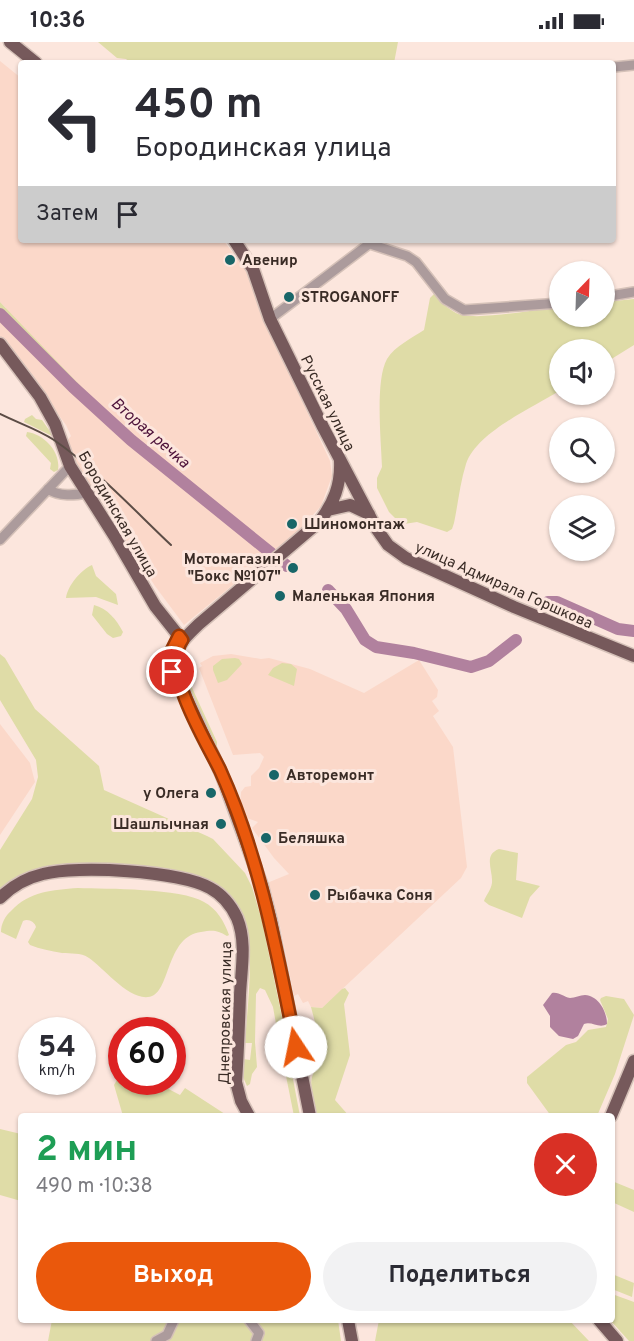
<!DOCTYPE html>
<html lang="ru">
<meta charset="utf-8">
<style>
:root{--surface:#fff;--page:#f2f2f3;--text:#2b2b33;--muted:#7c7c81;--accent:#ea580c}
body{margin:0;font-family:Overpass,sans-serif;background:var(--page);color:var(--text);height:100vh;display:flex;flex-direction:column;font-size:22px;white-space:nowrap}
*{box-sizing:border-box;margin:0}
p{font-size:20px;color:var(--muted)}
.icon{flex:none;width:33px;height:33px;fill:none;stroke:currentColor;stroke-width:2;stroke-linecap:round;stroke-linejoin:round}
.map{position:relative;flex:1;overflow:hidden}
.details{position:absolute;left:18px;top:1071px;width:597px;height:210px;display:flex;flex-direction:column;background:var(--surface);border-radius:6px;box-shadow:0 2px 4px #0004}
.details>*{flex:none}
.guide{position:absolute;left:18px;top:18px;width:598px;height:183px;border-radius:6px;box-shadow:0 2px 4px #0004;background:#fff;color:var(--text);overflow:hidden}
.needle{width:39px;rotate:23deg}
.fabs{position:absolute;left:549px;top:219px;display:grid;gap:12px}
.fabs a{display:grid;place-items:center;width:66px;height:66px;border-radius:50%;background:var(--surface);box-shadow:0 2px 4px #0004;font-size:30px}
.speed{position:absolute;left:18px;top:975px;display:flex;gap:12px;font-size:30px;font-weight:700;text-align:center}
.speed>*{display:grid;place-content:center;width:78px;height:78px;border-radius:50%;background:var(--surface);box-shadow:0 2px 4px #0004;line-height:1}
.speed small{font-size:15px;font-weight:400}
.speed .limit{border:9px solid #d22;background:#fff;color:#111}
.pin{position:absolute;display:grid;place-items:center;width:51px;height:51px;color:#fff;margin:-26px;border:3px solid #fff;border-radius:50%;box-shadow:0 2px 6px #0007}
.me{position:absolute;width:66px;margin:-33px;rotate:349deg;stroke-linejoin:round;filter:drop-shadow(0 0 4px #0008)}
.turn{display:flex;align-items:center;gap:21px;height:126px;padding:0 18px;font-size:27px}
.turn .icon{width:78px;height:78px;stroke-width:2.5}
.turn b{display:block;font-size:42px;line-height:51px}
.then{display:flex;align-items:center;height:57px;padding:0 18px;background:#0003;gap:12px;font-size:22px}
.round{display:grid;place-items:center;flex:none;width:63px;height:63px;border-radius:32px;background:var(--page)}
.summary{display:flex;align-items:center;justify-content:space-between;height:102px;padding:0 18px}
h1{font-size:36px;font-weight:700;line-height:45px;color:#1e9e55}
.cta{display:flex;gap:12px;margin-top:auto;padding:12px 18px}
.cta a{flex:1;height:69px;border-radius:36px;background:var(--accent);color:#fff;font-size:24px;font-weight:700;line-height:69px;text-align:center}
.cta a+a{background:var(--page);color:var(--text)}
.status{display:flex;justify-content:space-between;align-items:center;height:42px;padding:0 30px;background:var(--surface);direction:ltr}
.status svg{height:16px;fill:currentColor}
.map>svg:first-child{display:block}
.built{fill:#fbd8c9}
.green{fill:#dfdca7}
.water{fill:#b1819e}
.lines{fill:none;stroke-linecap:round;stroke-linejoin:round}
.river{stroke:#b1819e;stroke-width:12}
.minor-casing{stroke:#d5c1b8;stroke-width:12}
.major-casing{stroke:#d5c1b8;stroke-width:15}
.minor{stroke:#ac9b9c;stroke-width:9}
.major{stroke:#76595b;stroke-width:12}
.rail{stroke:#5c4d46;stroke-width:2}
.route-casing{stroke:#983908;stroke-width:15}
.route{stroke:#ea580c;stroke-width:10}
.poi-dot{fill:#186668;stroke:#fce6dd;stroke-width:2}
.labels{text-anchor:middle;stroke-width:6;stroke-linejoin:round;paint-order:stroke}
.poi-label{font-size:15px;font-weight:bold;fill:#3a2c26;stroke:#fce6dd;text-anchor:start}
.street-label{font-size:15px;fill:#3a2c26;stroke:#fce6dd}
.water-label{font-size:16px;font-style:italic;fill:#4d123a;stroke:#fce6dd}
</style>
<div class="status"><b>10:36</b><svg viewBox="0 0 49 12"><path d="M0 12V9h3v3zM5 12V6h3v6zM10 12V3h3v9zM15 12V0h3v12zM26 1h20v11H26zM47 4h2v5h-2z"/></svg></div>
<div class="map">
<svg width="634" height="1299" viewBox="0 0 634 1299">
<rect width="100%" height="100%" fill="#fce6dd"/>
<!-- built -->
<path class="built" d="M0 19 21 36V198H223L245 226 263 275 330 419 332 434 321 464 285 504 245 533 184 583 155 544 81 429 66 400 71 394 66 383 0 294V270L6 266 0 260Z
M231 612 261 617 269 616 310 627 364 651 419 618 438 648 437 655 432 659 439 669 433 674 453 705 467 825 461 836 322 966 311 965 308 959 303 961 298 952 294 954 279 879 267 841 289 832 274 816 252 786 258 780 247 776 240 766 241 750 245 745 251 744V734L259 726 264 715 260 711 233 713 199 626 202 624 200 621 213 614Z
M0 682 30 721 35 740 0 793Z"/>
<!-- green -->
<path class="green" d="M98 0H398L394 21H131L126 17 117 16Z
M434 252C441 260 447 266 456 271 474 280 536 267 559 265L560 274H604L605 260 634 257V303L605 321 604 308H560L559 349C532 366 477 390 466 422 460 441 458 462 454 481L452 487 447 490 417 480 404 482 399 480 389 470 377 446V436L382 425C381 398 375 338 387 317 395 304 412 296 424 288L430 256Z
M0 260 96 360H93L0 266Z
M32 373 36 377 42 378 54 395 24 380 25 377Z
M27 390C44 392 61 410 58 428L54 430 50 427 51 421 26 394Z
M92 523 96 534 116 552 118 563 96 555 66 556C68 543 81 528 92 523Z
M94 563C108 567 116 577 123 590L121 594 113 596 107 592 92 573Z
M0 612 5 616 35 667 99 724 104 748 207 794 213 797 245 831 252 845 262 879 287 999 285 1003 280 1004 273 965 265 948 260 946 256 952 255 1000 257 1025 252 1032 250 1042 247 1044 243 1035V1017L250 1018 252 1001H245C247 965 257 900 241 869 234 857 225 846 213 840 180 822 91 819 54 823 36 826 13 833 0 847V808L32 757 38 735 36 718 0 658Z
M235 616 239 617 242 622 227 638 218 641 213 628V624L222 617Z
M282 621 291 622 297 627 294 644 268 633 273 626Z
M188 637 217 700V704L215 703 186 639Z
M499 807 518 811 516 838 540 844 530 855 522 876 489 863 484 859C486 853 491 848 492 841 493 828 483 813 499 807Z
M78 846C107 847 181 846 204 860 217 867 224 879 229 893L227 894C217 888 213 888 201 890 168 894 170 944 154 953 134 965 103 925 89 916 80 910 71 912 62 911 51 909 40 907 30 903L28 900 36 885C35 880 28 876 23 879L16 897 1 890C1 882 5 874 11 869 30 849 52 848 78 846Z
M345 946 349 951 344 962 350 1013 335 1058 349 1074H317C315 1062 309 1046 312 1035 315 1025 322 1017 322 1007L311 965 322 966 342 947Z
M606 954 624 957 634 973 615 1032 597 1074H551L527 1041V1035L566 1003 576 1000 588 988 606 985 608 977 600 958 601 956Z
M281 1009 288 1011 300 1074H294Z
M121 1031 122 1040H155L180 1053 185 1046 228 1074H123L114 1043Z
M0 1087 21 1092V1159L0 1153Z
M612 1139 634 1148V1170L612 1160Z
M612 1232 634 1241 632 1255 612 1247Z
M612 1252 634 1260V1299H629L610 1278H612Z
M52 1278H338L341 1299H48Z
M379 1278H569L589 1299H375Z"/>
<!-- water -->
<path class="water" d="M552 951C560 950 563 955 570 956 575 956 580 953 585 953 599 954 607 970 607 982 599 987 592 979 584 982L578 994 573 997 559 994 550 985V974L543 963Z"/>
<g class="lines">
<!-- river -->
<path class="river" d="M0 272 73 345 131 398 287 524
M328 548 346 567 365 598 376 605 414 611 471 625 489 619 516 598
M541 565 548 560H557L618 587 634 589"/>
<!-- minor casing -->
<g class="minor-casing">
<path id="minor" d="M614 25 634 23
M370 202 407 214 416 220 445 257 464 268 560 261
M604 255 634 250
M270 277 373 199
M48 447C59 455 75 453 88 451
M0 498 70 424
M249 1278 259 1291 256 1299
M156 1299 167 1293 174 1278"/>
</g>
<!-- major casing -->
<g class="major-casing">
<path id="major" d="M10 0 36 21
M234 198 253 227 270 277 323 385 376 486 388 503 406 516 514 565 634 614
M0 302 40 355 55 382 70 424 115 495 155 564 182 598
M328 468 350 463 369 472
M0 856C12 844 26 836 43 832 77 823 180 829 210 846 223 853 231 863 237 876 247 900 241 928 240 953 239 982 238 1011 236 1040L241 1059 249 1074
M310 1074 271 879 262 844 221 731 181 644C171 610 175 605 199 582L319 480C334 461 341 443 340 419
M611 1074 634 1019
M348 1278 352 1299
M599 1278 617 1299"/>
</g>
<!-- minor -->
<use href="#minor" class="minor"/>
<!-- major -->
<use href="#major" class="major"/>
<!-- rail -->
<path class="rail" d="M0 372C18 381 37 387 54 398 97 428 133 467 171 503"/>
</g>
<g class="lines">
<!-- route casing -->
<g class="route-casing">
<path id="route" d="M172 630 171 610 179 594 182 598C161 628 206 699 220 728 260 816 277 911 296 1005"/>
</g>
<!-- route -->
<use href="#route" class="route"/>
</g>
<!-- markers -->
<g class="poi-dot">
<circle cx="230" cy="218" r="6"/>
<circle cx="289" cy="255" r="6"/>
<circle cx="292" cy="482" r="6"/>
<circle cx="293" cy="526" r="6"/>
<circle cx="280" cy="554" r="6"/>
<circle cx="274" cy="733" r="6"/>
<circle cx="211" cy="751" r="6"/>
<circle cx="221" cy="782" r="6"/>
<circle cx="266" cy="796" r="6"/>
<circle cx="315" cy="853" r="6"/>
</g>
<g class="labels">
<!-- poi labels -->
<g class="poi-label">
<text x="242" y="223">Авенир</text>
<text x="301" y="260">STROGANOFF</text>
<text x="304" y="487">Шиномонтаж</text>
<text x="281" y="522" text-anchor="end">Мотомагазин<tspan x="281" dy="17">"Бокс №107"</tspan></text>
<text x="292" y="559">Маленькая Япония</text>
<text x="286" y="738">Авторемонт</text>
<text x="199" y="756" text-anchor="end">у Олега</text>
<text x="209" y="787" text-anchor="end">Шашлычная</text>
<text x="278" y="801">Беляшка</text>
<text x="327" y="858">Рыбачка Соня</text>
</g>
<!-- street labels -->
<g class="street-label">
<text transform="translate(328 361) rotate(64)" y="5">Русская улица</text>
<text transform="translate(118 472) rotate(60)" y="5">Бородинская улица</text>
<text transform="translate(504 543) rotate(24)" y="5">улица Адмирала Горшкова</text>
<text transform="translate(225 971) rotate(-89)" y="5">Днепровская улица</text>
</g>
<!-- water labels -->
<g class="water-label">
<text transform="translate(151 390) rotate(41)" y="6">Вторая речка</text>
</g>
</g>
</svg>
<div class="fabs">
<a><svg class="needle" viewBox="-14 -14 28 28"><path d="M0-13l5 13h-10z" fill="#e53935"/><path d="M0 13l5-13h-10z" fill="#7c7c81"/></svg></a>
<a><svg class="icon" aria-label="sound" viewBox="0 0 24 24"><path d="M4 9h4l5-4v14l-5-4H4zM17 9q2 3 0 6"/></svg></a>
<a><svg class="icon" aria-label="search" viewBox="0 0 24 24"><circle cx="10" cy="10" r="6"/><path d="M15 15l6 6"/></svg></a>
<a><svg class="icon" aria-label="layers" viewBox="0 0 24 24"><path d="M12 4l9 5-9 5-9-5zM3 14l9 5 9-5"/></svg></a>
</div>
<div class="speed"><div>54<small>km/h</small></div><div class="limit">60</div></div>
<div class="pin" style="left:172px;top:630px;background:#d93025"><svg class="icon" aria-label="arrive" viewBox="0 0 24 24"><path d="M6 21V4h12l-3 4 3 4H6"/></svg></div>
<svg class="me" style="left:296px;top:1005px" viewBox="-20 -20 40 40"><circle r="19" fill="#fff"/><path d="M0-13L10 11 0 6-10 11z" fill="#ea580c"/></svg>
<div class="guide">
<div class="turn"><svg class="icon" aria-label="left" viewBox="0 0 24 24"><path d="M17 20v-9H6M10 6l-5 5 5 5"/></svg><div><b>450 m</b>Бородинская улица</div></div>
<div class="then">Затем<svg class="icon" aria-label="arrive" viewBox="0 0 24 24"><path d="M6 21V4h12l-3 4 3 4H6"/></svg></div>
</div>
<section class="details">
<div class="summary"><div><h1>2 мин</h1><p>490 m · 10:38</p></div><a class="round" style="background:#d93025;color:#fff"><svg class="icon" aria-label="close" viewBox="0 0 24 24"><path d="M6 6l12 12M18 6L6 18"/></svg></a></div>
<div class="cta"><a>Выход</a><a>Поделиться</a></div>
</section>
</div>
